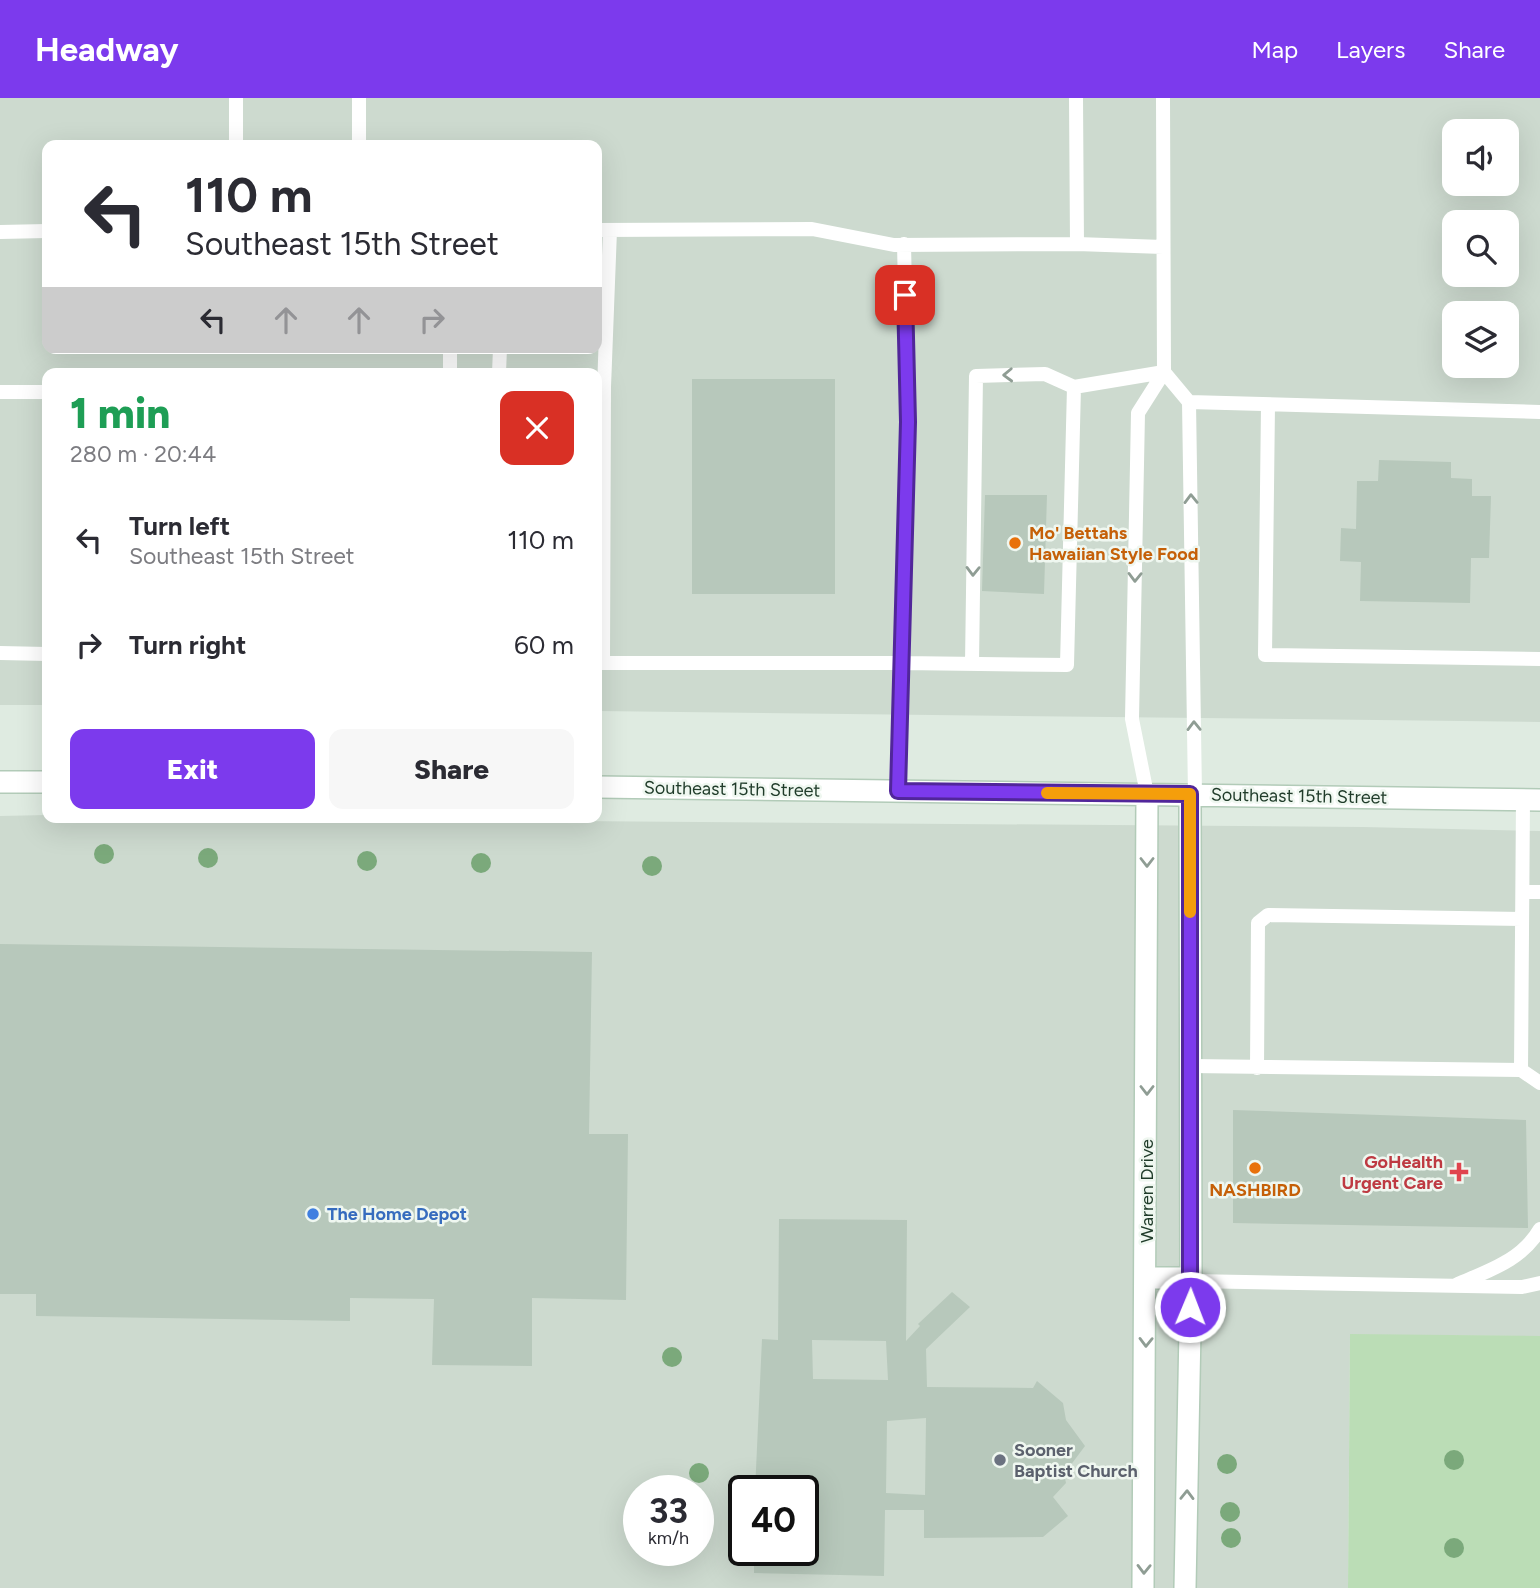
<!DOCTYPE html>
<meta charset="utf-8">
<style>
:root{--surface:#fff;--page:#f7f7f7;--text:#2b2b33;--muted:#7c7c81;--accent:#7c3aed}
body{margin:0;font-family:Figtree,sans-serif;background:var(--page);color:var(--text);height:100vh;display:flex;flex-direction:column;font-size:26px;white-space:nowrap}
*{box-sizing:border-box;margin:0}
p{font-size:23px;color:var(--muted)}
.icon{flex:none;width:38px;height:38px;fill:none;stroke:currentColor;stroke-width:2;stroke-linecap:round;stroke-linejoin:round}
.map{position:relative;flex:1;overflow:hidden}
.drawer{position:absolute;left:42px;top:270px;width:560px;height:455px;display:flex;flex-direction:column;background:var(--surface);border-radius:14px;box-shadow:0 7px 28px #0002}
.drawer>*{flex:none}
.hud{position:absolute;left:42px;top:42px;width:560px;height:214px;border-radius:14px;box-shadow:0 7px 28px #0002;background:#fff;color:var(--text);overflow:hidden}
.controls{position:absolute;left:1442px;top:21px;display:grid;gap:14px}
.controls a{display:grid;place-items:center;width:77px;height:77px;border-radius:14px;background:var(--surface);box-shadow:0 7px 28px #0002;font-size:35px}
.speed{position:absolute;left:623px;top:1377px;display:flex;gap:14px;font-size:35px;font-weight:700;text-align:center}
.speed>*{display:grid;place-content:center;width:91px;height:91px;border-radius:50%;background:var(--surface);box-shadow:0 7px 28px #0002;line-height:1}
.speed small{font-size:18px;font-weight:400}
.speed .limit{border:4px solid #111;border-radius:10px;background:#fff;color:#111}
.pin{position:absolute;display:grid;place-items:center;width:60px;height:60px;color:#fff;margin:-30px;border-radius:14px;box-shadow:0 4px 10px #0006}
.me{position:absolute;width:77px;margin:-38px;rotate:1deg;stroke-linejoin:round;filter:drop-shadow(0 0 5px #0008)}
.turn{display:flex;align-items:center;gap:24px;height:147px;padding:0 28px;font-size:32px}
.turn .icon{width:91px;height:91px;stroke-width:2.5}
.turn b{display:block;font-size:49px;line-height:60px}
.lanes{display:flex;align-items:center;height:66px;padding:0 28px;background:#0003;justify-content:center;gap:35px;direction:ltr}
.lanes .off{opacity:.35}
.round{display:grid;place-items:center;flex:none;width:74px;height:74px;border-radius:14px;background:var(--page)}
.overview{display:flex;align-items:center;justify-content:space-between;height:119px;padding:0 28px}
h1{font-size:42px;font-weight:800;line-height:52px;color:#1e9e55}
.primary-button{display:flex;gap:14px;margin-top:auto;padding:14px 28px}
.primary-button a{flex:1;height:80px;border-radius:14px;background:var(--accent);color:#fff;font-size:28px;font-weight:800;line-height:80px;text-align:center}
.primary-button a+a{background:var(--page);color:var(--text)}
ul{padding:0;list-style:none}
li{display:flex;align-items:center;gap:21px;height:105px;padding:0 28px}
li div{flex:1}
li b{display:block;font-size:26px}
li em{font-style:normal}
header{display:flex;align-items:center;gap:42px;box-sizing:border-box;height:98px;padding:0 35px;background:var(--accent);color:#fff}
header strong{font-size:33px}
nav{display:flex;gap:38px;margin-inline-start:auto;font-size:24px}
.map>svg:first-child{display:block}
.built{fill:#cddacf;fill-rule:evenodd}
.green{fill:#bbddb6}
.building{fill:#b7c8bb;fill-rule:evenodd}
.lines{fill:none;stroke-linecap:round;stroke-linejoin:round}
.secondary-casing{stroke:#b2cbb8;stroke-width:24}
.lane{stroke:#fff;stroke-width:14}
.secondary{stroke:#fff;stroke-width:21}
.tree{fill:#7ba97b}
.oneway{stroke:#8f9d94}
.route-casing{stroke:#51269a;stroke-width:18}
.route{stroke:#7c3aed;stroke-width:12}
.slow{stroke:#f59e0b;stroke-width:12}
.food-dot{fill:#e8710a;stroke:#eff7f0;stroke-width:2.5}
.health-dot{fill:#e0444e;stroke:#eff7f0;stroke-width:2.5}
.shop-dot{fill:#3f7fe0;stroke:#eff7f0;stroke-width:2.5}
.worship-dot{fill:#6b7280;stroke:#eff7f0;stroke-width:2.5}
.labels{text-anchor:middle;stroke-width:5;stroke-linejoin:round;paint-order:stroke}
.food-label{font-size:18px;font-weight:bold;fill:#c56008;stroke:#eff7f0;text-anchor:start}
.street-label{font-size:18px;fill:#1f3b29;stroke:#eff7f0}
.health-label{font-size:18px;font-weight:bold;fill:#be3a42;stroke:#eff7f0;text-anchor:end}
.shop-label{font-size:18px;font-weight:bold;fill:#366cbe;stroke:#eff7f0;text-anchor:start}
.worship-label{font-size:18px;font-weight:bold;fill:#5b616d;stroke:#eff7f0;text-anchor:start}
</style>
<header>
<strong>Headway</strong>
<nav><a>Map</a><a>Layers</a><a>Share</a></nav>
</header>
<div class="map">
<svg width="1540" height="1490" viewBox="0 0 1540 1490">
<rect width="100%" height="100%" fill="#dfebe1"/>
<!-- built -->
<path class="built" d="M0 0H1540V624L597 613V275H47V607H0ZM1454 33H1507V86H1454ZM47 47H597V250H47ZM1454 124H1507V177H1454ZM1454 215H1507V268H1454Z
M47 717V719L1363 729 1540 733V1238L1350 1237 1348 1490H0V718ZM639 1393H698V1452H639ZM744 1393H803V1452H744Z"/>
<!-- green -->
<path class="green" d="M1350 1236 1540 1238V1490H1348Z"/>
<!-- building -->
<path class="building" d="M692 281H835V496H692Z
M1379 362 1451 364V380L1472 381V398H1491L1489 460H1471L1470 505 1360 503 1361 464 1340 463 1341 430 1356 431 1357 383H1378Z
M985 397H1047L1044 496 982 493Z
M0 846 592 854 589 1036H628L626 1202 532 1200V1268L432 1267 434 1201 350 1200V1223L36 1218V1196H0Z
M1233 1012 1526 1022 1528 1130 1233 1125Z
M779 1121 907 1122 906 1243 920 1228 918 1226 952 1194 970 1209 926 1251 927 1289 1033 1290 1037 1283 1063 1305 1066 1322 1085 1348 1064 1376 1066 1385 1053 1399 1068 1418 1043 1439 924 1440V1412H885L884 1478 754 1475V1452H803V1393H755L762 1241 778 1242ZM812 1242 886 1243 888 1282 813 1281ZM926 1320 925 1397 886 1395 887 1323Z"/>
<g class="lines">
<!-- secondary casing -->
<g class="secondary-casing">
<path id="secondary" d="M0 684H47
M597 689 1540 702
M1147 1180H1191
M1143 1490 1147 696
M1185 1490 1191 1180 1190 697"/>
</g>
<!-- lane -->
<path class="lane" d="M236 0V47
M359 0V47
M1076 0 1077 146
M597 132 812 131 894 147 1077 146 1163 149
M0 134 47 133
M904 146 908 324 903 565 1067 567 1074 289 1164 274 1163 0
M450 275V250
M499 275 500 250
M0 294H47
M1189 304 1540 314
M1268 307 1265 557 1540 561
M0 555 47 556
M597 565H903L898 693
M603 565 604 289 610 132
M972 566 976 278 1045 276 1074 289
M1147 696 1132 621 1138 315 1164 274 1189 304 1195 697
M1523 794H1540
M1190 968 1521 972 1523 701
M1257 970 1258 825 1268 817 1522 821
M1521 972 1540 985
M1191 1183 1522 1189 1540 1185
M1458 1186C1490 1172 1522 1162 1540 1131"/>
<!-- secondary -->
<use href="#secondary" class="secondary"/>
</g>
<!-- trees -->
<g class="tree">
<circle cx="104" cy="756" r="10"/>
<circle cx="208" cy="760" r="10"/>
<circle cx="367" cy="763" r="10"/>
<circle cx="481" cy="765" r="10"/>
<circle cx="652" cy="768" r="10"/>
<circle cx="672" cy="1259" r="10"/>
<circle cx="1454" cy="1362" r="10"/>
<circle cx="1227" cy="1366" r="10"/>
<circle cx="699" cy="1375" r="10"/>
<circle cx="1230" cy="1414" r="10"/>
<circle cx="1231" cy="1440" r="10"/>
<circle cx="1454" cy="1450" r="10"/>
</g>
<!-- one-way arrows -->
<defs><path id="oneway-chevron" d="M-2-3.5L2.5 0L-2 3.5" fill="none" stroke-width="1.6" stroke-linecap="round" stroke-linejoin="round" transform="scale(1.75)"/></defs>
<g class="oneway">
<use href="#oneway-chevron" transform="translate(1008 277) rotate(178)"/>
<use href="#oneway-chevron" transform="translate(1191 401) rotate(-91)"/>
<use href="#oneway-chevron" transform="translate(973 473) rotate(91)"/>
<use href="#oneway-chevron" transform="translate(1135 479) rotate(91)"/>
<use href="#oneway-chevron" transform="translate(1194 628) rotate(-91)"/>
<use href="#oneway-chevron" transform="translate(1147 764) rotate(90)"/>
<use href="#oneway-chevron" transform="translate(1147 992) rotate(90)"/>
<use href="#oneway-chevron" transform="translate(1146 1244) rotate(91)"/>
<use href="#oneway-chevron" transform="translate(1187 1397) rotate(-89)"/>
<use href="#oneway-chevron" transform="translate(1144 1471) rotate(91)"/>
</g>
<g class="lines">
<!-- route casing -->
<g class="route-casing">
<path id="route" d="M905 197 908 324 898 693 1190 696V1209"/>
</g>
<!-- route -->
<use href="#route" class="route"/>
<!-- slow -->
<path class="slow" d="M1047 695 1190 696V814"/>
</g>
<!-- markers -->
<g class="food-dot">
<circle cx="1015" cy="445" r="7"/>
<circle cx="1255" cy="1070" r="7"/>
</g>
<path class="health-dot" d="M1455.5 1063.5h7v7h7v7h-7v7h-7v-7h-7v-7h7z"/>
<circle class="shop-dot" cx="313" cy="1116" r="7"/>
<circle class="worship-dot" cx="1000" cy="1362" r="7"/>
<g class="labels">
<!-- food labels -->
<g class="food-label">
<text x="1029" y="441">Mo' Bettahs<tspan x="1029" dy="21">Hawaiian Style Food</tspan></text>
<text x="1255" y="1098" text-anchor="middle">NASHBIRD</text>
</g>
<!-- street labels -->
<g class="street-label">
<text transform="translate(732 691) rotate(1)" y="6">Southeast 15th Street</text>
<text transform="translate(1299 698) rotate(1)" y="6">Southeast 15th Street</text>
<text transform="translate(1147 1093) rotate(-90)" y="6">Warren Drive</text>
</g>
<!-- health labels -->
<g class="health-label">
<text x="1443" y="1070">GoHealth<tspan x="1443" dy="21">Urgent Care</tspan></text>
</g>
<!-- shop labels -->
<g class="shop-label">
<text x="327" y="1122">The Home Depot</text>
</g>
<!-- worship labels -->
<g class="worship-label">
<text x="1014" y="1358">Sooner<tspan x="1014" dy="21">Baptist Church</tspan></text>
</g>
</g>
</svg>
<div class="controls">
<a><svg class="icon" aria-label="sound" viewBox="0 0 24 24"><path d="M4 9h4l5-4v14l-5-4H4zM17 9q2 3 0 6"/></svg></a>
<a><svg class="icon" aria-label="search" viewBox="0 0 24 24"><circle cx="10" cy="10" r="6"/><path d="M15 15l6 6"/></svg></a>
<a><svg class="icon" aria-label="layers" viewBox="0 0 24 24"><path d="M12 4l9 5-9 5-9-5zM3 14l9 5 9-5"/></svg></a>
</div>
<div class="speed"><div>33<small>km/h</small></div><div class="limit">40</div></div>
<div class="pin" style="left:905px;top:197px;background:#d93025"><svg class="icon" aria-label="arrive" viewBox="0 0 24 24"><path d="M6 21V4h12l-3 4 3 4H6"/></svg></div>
<svg class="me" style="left:1190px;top:1209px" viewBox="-20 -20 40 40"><circle r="17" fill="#7c3aed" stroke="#fff" stroke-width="3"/><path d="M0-11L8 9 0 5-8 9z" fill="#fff"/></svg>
<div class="hud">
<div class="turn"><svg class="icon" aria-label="left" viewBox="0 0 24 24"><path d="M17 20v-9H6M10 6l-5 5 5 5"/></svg><div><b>110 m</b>Southeast 15th Street</div></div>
<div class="lanes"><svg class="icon" aria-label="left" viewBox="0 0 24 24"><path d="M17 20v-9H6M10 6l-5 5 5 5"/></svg><svg class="icon off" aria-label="ahead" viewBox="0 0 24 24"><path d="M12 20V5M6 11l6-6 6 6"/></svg><svg class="icon off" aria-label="ahead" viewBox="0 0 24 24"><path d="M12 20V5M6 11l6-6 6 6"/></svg><svg class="icon off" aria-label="right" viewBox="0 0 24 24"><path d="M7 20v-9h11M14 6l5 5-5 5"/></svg></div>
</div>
<section class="drawer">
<div class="overview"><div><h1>1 min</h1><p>280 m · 20:44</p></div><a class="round" style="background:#d93025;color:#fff"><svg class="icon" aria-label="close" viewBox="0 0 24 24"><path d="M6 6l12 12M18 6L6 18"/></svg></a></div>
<ul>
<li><svg class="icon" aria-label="left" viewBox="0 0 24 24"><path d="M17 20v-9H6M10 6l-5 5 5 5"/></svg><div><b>Turn left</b><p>Southeast 15th Street</p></div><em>110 m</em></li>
<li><svg class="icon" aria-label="right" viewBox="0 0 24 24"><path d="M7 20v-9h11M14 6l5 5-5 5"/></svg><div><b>Turn right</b></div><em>60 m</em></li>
</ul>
<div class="primary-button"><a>Exit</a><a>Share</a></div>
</section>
</div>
